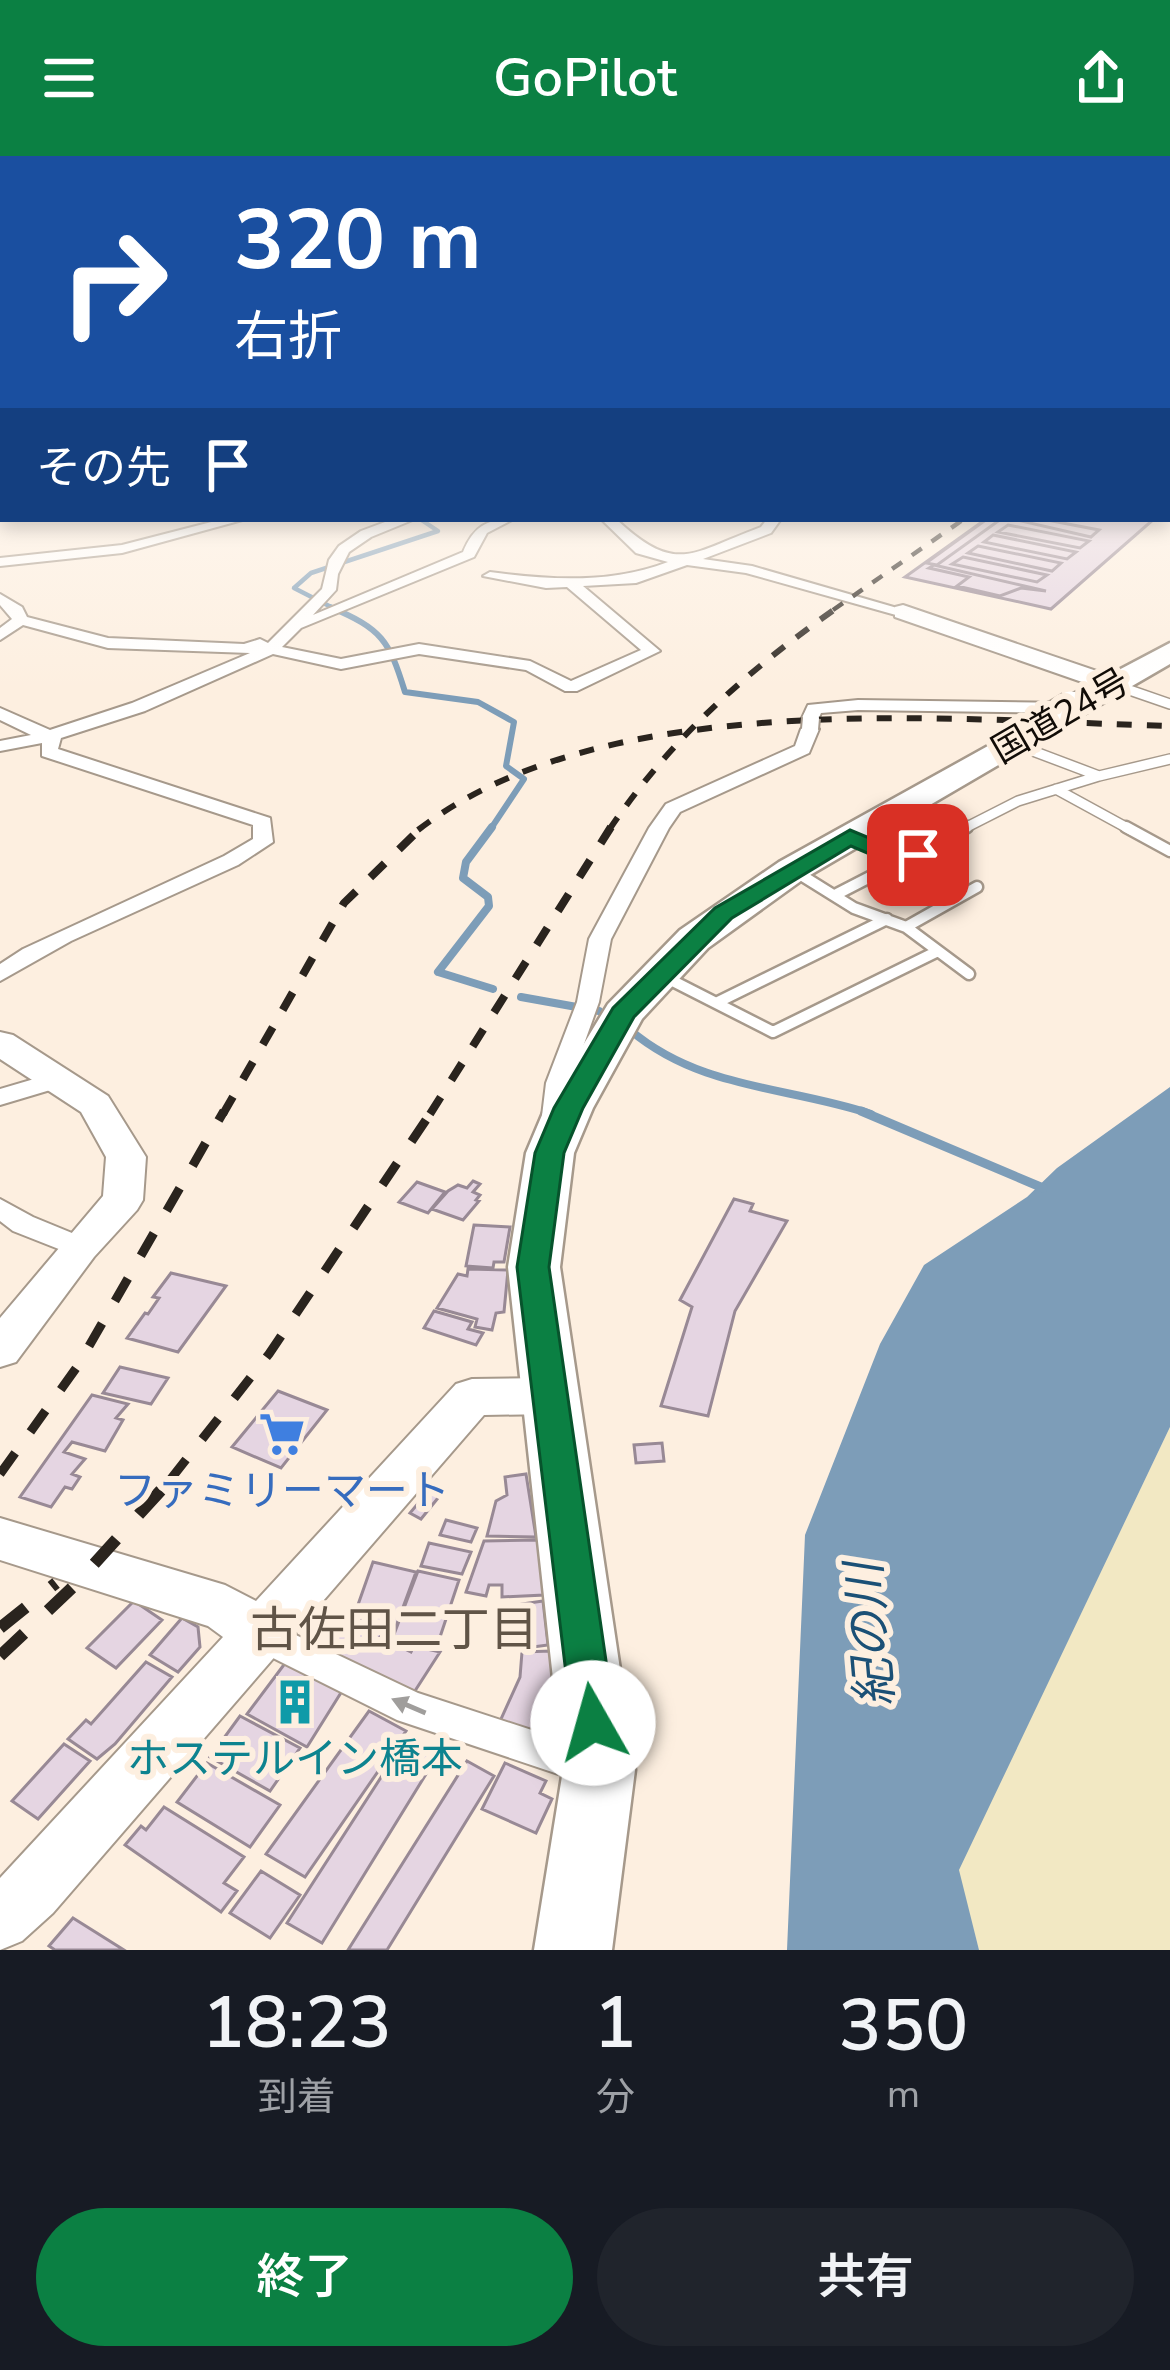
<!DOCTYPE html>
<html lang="ja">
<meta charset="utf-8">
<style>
:root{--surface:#171b24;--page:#20242c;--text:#f1f3f6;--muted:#9ea1a6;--accent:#0b8043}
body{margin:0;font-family:"Nunito Sans","Noto Sans JP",sans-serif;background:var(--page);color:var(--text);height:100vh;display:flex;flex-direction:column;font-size:45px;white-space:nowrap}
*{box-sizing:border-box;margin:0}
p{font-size:39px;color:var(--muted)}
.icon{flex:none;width:66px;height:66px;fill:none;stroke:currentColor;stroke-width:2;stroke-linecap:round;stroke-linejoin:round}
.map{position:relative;height:1794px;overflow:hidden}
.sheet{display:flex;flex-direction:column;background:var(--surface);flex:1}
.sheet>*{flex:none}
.top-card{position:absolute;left:0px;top:0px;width:1170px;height:366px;box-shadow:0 6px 18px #0003;background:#1a4fa0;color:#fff;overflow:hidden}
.pin{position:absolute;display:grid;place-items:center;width:102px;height:102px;color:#fff;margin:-51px;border-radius:24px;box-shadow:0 6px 18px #0006}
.me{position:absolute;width:132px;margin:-66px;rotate:353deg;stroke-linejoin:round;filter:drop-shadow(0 0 9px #0008)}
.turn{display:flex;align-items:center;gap:42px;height:252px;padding:0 36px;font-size:54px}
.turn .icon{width:156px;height:156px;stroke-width:2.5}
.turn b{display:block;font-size:84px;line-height:102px}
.then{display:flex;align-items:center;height:114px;padding:0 36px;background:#0003;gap:24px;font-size:45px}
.eta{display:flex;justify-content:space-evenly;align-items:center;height:204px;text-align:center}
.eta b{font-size:72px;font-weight:600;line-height:84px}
.button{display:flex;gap:24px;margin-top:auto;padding:24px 36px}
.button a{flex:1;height:138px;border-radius:72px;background:var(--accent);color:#fff;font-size:48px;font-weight:600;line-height:138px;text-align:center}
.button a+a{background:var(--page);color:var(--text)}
header{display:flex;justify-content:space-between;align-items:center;height:156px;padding:0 36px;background:var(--accent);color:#fff;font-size:54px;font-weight:600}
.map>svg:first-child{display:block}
.sand{fill:#f2e8c3}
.water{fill:#7d9db8}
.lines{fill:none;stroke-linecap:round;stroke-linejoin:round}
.stream-far3{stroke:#7d9db8;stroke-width:4.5}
.stream-far2{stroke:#7d9db8;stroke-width:6}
.stream-far1{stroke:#7d9db8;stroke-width:8}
.stream{stroke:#7d9db8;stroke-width:9}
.building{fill:#e5d5e2;stroke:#988995;stroke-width:3}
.lane-far1-casing{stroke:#a6998b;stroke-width:12}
.lane-casing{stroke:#a6998b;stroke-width:15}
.street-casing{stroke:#a6998b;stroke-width:4}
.secondary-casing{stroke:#a6998b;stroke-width:4}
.highway-casing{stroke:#a6998b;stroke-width:5}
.lane-far1{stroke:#fff;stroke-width:9}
.lane{stroke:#fff;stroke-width:10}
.street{fill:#fff;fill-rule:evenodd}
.secondary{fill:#fff;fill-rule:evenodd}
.highway{fill:#fff;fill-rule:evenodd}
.rail-far4{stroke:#2a241e;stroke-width:4.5;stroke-dasharray:12 12;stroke-linecap:butt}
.rail-far3{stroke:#2a241e;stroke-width:6;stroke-dasharray:15 15;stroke-linecap:butt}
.rail-far2{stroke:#2a241e;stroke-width:8;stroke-dasharray:20 20;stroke-linecap:butt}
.rail-far1{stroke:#2a241e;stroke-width:9;stroke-dasharray:26 26;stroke-linecap:butt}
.rail{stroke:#2a241e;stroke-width:12;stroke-dasharray:33 33;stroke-linecap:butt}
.street-bridge-casing{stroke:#a6998b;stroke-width:20;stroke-linecap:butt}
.highway-bridge-casing{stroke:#a6998b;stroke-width:36;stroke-linecap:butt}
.street-bridge{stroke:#fff;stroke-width:16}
.highway-bridge{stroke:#fff;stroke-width:33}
.oneway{fill:#a09e9c}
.route{fill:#0b8043;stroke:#07532c;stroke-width:3}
.labels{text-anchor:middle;stroke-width:12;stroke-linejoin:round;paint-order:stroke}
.street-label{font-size:36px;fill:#110c07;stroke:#fdefe0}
.near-shop-label{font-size:42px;fill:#366cbe;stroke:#fdefe0}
.near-culture-label{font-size:42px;fill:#0d838f;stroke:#fdefe0}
.near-neighbourhood-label{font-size:48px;fill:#605447;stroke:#fdefe0}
.near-water-label{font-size:48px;font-style:italic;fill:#1b5076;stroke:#fdefe0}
</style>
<header><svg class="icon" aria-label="menu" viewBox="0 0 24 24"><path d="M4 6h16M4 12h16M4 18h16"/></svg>GoPilot<svg class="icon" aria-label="share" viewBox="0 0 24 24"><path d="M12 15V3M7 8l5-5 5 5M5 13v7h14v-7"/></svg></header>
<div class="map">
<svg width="1170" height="1794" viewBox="0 0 1170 1794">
<rect width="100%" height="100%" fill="#fdefe0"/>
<!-- sand -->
<path class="sand" d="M1170 1271V1794H979L958 1714Z"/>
<!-- water -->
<path class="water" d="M1170 931V1271L959 1714 979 1794H787L805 1379 880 1188 924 1109 1027 1041 1057 1012Z"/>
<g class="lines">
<!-- stream-far3 -->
<path class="stream-far3" d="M337 454 294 432 311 417 438 375 420 363"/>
<!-- stream-far2 -->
<path class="stream-far2" d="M330 451C382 473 389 484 405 536L478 546 514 566 506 610 524 623 490 674"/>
<!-- stream-far1 -->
<path class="stream-far1" d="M492 671 466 706 463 722 488 741 489 750 438 816 493 833
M521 841 599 855
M630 874C701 934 787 930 871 958"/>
<!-- stream -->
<path class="stream" d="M861 955 1043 1032"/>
</g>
<!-- building -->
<path class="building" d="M986 363H1154L1051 453 905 421Z
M987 363H1001L937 409 926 407Z
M1013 363H1042L1099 374 1091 381Z
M1008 369 1089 385 1080 392 998 376Z
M993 379 1076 396 1067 403 984 386Z
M978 390 1061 407 1052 415 968 397Z
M963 401 1047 419 1037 426 952 408Z
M934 409 1046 435 1021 432 1000 440 957 430 969 421 929 412Z
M473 1025 480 1028 473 1036 480 1039 476 1044 479 1045 463 1064 432 1053 448 1035 458 1029 467 1032Z
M417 1026 445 1036 428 1057 399 1046Z
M734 1043 753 1048 750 1055 787 1065 735 1155 708 1260 661 1250 692 1151 680 1144Z
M474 1069 510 1071 504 1106H494L493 1112 466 1110Z
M468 1113 508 1114 504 1156 496 1157 492 1174 475 1171 477 1163 437 1152 458 1118 467 1120Z
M171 1117 226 1130 178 1196 127 1182 145 1157 148 1158 159 1142 153 1141Z
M434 1155 472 1166 468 1173 483 1177 476 1189 424 1172Z
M120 1211 168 1222 151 1248 103 1237Z
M278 1235 327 1254 281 1312 232 1291Z
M92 1239 128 1248 116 1262 123 1264 105 1295 72 1286 64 1296 85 1303 72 1318 80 1321 72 1333 65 1331 51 1351 20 1341Z
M662 1287 664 1305 636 1307 634 1289Z
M526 1318 536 1381 487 1380 496 1345 507 1339 505 1321Z
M435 1327 446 1332 421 1363 410 1357Z
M446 1364 477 1372 471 1386 440 1379Z
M538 1384 544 1439 502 1441V1429H489L486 1440 466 1436 484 1385Z
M429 1387 471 1396 462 1418 421 1410Z
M373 1406 416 1416 395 1473 353 1463Z
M418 1415 459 1424 437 1490 393 1481Z
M134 1445 162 1464 116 1512 87 1492Z
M543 1445 548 1489 525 1492 522 1448Z
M344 1460 369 1473 372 1470 384 1477 381 1480 397 1484 395 1488 411 1496 414 1490 440 1496 411 1541 320 1492Z
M182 1462 198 1471 200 1491 178 1516 150 1499Z
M551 1495 556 1584 497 1572 520 1521 522 1496Z
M146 1506 172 1521 115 1588 97 1603 68 1583 86 1564 91 1568Z
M286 1506 342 1535 307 1591 247 1558Z
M369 1555 406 1575 305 1721 266 1698Z
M240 1560 300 1592 270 1635 210 1601Z
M407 1581 439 1597 322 1787 287 1767Z
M64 1588 90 1605 38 1663 12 1645Z
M467 1605 494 1620 387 1794H348Z
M207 1607 280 1649 250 1691 177 1646Z
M505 1607 546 1625 540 1637 552 1643 536 1677 482 1653Z
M164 1651 244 1701 224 1727 237 1735 221 1756 125 1689 141 1670 146 1674Z
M261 1715 300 1739 270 1782 230 1757Z
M73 1762 124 1794H55L49 1790Z"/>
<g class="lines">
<!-- lane-far1 casing -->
<g class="lane-far1-casing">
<path id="lane-far1" d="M1115 529 1170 548
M1017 589 1099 620 1170 603
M1056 633 1131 674
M961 674 1018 645 1099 620"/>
</g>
<!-- lane casing -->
<g class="lane-casing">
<path id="lane" d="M1126 671 1170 695
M852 682 905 706
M793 714 854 752 906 771 969 818
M835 739 967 671
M906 771 977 731
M665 821 773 876 938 795
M716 847 887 763"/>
</g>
<!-- street casing -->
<g class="street-casing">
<path id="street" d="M0 303H3V311H0Z
M223 363H246L122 397 0 410V402L122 389Z
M393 363H415L371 381 349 396 338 418 336 434 313 459 463 396C474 370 487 363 514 363L487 377 474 401 301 472 282 491 341 503 419 488 530 505 571 525 641 494 567 431 546 432 483 420 490 416C550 424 610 428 668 406L636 397 601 363H616C677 420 691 397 761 371L767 363H781L771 377 703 403 752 410 911 456 903 461 746 417 687 409 636 427 583 430 660 495 577 535H565L526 514 419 498 341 513 273 498 145 555 61 582 58 593 270 662 273 686 238 709 71 785 0 825V808L23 793 224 700 253 683V669L42 600V587L0 595V585L31 579 0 564V552L50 574 132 547 250 497 108 492 23 469 0 484V472L12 463 0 449V438L22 451 27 461 108 482 244 488 260 483 268 487 322 433 329 404 339 390 361 375Z
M858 544 1071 547 1080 552 1071 557 858 554 821 557 817 566 811 567 802 562 808 549Z
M810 568 819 573 809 597 680 656 669 672 611 783 599 846 570 927 568 960 555 968 546 966 542 960 546 927 577 846 589 783 649 672 666 648 795 590 801 573Z
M58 916 67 919 70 924 67 929 0 949V933Z
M0 1043 33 1061 89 1084 93 1091 89 1098 79 1101 13 1075 0 1065Z
M260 1462 418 1537 605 1598 610 1611 605 1624 591 1629 397 1564 247 1489 242 1478 247 1467Z"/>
</g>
<!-- secondary casing -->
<g class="secondary-casing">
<path id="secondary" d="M903 449 1123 524 1127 529 1123 534H1105L895 461V451Z
M0 876 13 879 108 940 146 1001 143 1044 137 1054 94 1101 16 1206 0 1211V1162L103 1040 106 1001 81 956 0 903Z
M552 1222 568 1227 575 1240 568 1253 552 1258 484 1259 53 1757 22 1785 0 1794V1722L223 1481 208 1470 0 1404V1362L225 1429 256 1445 456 1228 472 1223Z"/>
</g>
<!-- highway casing -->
<g class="highway-casing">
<path id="highway" d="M1170 487V508L1082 559 1071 562 1055 552 1060 545Z
M1024 570 1036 573 1041 580 1036 587 805 722 708 792 642 863 593 952 574 997 560 1111 635 1614 612 1794H534L563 1614 508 1111 526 997 545 952 608 848 680 774 779 706Z"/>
</g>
<!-- lane-far1 -->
<use href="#lane-far1" class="lane-far1"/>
<!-- lane -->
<use href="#lane" class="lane"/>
<!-- street -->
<use href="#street" class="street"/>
<!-- secondary -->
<use href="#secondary" class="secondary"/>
<!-- highway -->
<use href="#highway" class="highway"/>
<!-- rail-far4 -->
<path class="rail-far4" d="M833 454 964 363"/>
<!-- rail-far3 -->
<path class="rail-far3" d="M418 674C605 530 945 564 1170 570
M609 674C671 582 748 514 838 451"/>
<!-- rail-far2 -->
<path class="rail-far2" d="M223 958 344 747 422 671
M430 958 611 671"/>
<!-- rail-far1 -->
<path class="rail-far1" d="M0 1318 77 1211 224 955
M170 1324 269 1198 432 955"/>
<!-- rail -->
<path class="rail" d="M0 1472 56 1427
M0 1500 74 1430 173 1321"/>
<!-- street-bridge casing -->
<g class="street-bridge-casing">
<path id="street-bridge" d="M810 573 811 562"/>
</g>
<!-- highway-bridge casing -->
<g class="highway-bridge-casing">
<path id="highway-bridge" d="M1024 580 1071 552"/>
</g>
<!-- street-bridge -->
<use href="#street-bridge" class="street-bridge"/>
<!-- highway-bridge -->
<use href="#highway-bridge" class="highway-bridge"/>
</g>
<!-- one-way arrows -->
<defs><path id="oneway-solid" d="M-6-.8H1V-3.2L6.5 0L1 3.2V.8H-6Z" transform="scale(3)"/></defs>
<use class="oneway" href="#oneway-solid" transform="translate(409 1550) rotate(-157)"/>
<!-- sky -->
<linearGradient id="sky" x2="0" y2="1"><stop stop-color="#7dabd5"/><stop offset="0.53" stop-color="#fef8f1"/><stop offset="1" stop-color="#fef8f1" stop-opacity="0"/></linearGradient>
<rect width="1170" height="533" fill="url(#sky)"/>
<!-- route -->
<path class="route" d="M850 674 905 697 918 692 930 699 905 713 851 690 732 762 634 861 583 952 564 997 549 1111 615 1567 608 1581 593 1587 578 1581 572 1567 517 1111 535 997 554 952 613 852 715 752Z"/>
<!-- icons -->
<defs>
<g id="supermarket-bare" transform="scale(3.6)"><path d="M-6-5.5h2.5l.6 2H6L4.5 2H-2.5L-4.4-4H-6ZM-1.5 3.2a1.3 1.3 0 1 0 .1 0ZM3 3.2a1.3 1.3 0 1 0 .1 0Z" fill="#3f7fe0" stroke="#fdefe0" stroke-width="2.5" paint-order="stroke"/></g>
<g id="building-bare" transform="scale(3.6)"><path d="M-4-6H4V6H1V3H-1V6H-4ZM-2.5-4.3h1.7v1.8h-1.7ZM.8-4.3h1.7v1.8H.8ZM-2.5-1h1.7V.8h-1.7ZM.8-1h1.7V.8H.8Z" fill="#0f9aa8" stroke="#fdefe0" stroke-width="2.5" paint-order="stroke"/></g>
</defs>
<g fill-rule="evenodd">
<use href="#supermarket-bare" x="282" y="1278"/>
<use href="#building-bare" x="295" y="1546"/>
</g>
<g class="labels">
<!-- street labels -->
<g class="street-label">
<text transform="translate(1060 559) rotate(-30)" y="13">国道24号</text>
</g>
<!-- near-shop labels -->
<g class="near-shop-label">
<text x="282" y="1349">ファミリーマート</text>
</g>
<!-- near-culture labels -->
<g class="near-culture-label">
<text x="295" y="1617">ホステルイン橋本</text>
</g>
<!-- near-neighbourhood labels -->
<g class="near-neighbourhood-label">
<text x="394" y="1490">古佐田二丁目</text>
</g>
<!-- near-water labels -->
<g class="near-water-label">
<text transform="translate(869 1479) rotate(-95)" y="17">紀の川</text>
</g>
</g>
</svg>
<div class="pin" style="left:918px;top:699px;background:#d93025"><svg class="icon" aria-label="arrive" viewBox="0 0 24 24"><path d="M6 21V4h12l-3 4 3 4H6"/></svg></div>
<svg class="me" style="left:593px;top:1567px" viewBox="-20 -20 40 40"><circle r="19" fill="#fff"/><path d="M0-13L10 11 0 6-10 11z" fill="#0b8043"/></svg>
<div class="top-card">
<div class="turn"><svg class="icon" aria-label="right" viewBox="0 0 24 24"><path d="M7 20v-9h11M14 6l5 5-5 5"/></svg><div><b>320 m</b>右折</div></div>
<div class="then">その先<svg class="icon" aria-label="arrive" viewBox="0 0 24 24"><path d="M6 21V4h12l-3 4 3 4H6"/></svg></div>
</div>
</div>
<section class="sheet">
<div class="eta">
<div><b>18:23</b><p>到着</p></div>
<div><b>1</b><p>分</p></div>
<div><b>350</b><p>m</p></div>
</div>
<div class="button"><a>終了</a><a>共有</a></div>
</section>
